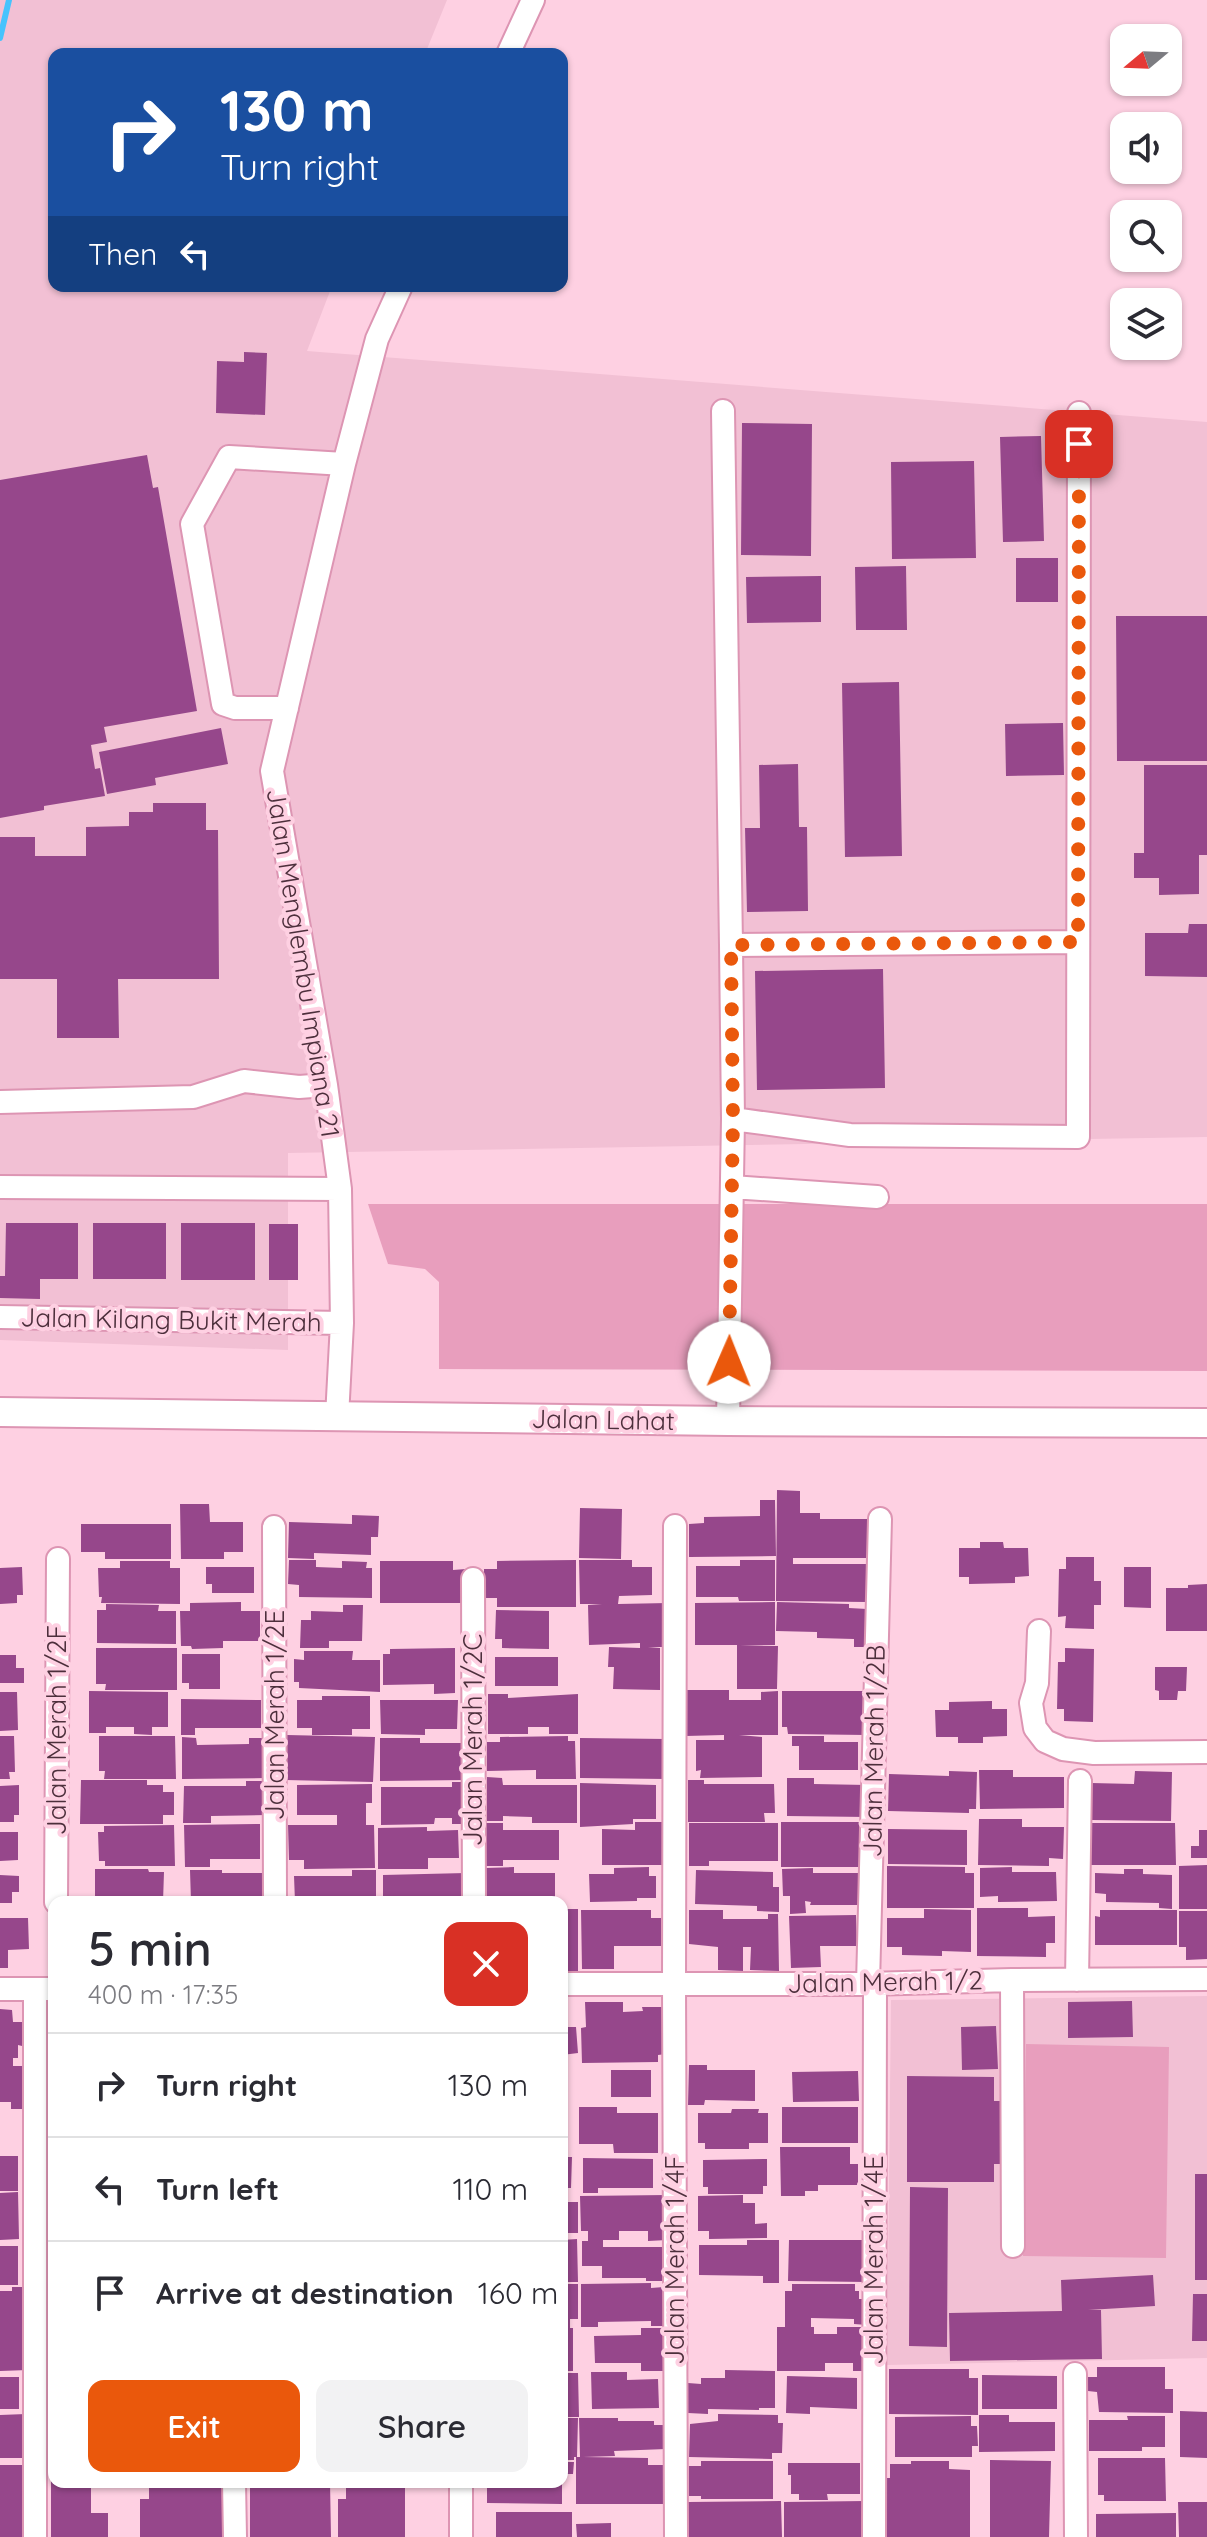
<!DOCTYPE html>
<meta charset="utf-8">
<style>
:root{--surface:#fff;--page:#f2f2f3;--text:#2b2b33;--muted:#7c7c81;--line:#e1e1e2;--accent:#ea580c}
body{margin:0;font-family:Quicksand,sans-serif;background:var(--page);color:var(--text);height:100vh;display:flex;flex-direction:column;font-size:30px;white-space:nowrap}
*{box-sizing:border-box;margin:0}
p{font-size:26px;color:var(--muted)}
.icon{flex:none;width:44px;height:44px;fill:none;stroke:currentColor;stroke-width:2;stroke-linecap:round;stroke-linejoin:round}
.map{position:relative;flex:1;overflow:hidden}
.drawer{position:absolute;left:48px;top:1896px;width:520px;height:592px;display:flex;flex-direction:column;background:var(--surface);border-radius:16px;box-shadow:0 2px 6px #0004}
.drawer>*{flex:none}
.hud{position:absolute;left:48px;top:48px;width:520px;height:244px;border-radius:16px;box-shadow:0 2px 6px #0004;background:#1a4fa0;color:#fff;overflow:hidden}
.needle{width:52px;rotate:251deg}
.buttons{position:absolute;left:1110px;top:24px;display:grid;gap:16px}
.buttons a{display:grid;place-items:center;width:72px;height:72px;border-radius:16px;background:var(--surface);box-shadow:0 2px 6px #0004;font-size:40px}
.pin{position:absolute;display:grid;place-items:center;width:68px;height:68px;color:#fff;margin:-34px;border-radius:16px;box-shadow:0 4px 12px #0006}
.me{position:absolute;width:88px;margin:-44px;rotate:1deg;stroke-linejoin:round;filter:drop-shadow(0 0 6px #0008)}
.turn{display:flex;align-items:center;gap:28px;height:168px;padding:0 40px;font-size:36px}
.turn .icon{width:104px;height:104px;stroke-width:2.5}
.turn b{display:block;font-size:56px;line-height:68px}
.then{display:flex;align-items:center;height:76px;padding:0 40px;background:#0003;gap:16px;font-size:30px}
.round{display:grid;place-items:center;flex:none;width:84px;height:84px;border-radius:16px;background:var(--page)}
.headline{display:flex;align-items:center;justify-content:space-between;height:136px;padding:0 40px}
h1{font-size:48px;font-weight:600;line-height:60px}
.button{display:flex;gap:16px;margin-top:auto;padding:16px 40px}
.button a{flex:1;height:92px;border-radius:16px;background:var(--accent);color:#fff;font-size:32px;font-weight:600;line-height:92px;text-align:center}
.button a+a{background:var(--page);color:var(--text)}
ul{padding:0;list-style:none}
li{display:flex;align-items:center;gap:24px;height:104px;padding:0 40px;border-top:2px solid var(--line)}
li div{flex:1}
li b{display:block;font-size:30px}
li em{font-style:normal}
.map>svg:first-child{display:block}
.built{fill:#f2c0d4}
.green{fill:#e89ebd}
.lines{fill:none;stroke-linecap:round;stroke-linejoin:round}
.stream{stroke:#46c3fd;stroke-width:6}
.building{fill:#96478b}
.minor-casing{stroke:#dd95b3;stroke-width:26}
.major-casing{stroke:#dd95b3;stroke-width:32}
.minor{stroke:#fff;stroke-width:22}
.major{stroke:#fff;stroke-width:28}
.route{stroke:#ea580c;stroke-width:14;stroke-dasharray:0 25.2}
.labels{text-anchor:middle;stroke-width:8;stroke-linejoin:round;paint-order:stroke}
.street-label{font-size:26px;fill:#4d2f3c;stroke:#fed0e2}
</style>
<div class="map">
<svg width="1207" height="2537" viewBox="0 0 1207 2537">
<rect width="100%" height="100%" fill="#fed0e2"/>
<!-- built -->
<path class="built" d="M0 0H447L425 54H54V286H332L307 351 1207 422V1137L288 1153V1350L0 1340Z
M1207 1996V2358L887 2365 891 2000Z"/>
<!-- green -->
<path class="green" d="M368 1204H1207V1371L439 1369V1282L425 1269 388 1264Z
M1026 2044 1169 2047 1166 2258 1023 2256Z"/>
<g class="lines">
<!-- stream -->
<path class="stream" d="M0 38 9 0"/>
</g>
<!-- building -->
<path class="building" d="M244 352 267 353 265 415 216 413 217 361 244 362Z
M742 423 812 424 811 556 741 555Z
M1041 436 1044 541 1003 542 1000 437Z
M147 455 153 488 158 487 197 711 104 727 107 742 91 745 95 769 100 768 105 796 44 806V810L0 818V480Z
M974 461 976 558 892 559 891 462Z
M1016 558H1058V602H1016Z
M906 566 907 630H856L855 567Z
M821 576V622L747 623 746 577Z
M1116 616H1207V761H1117Z
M899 682 902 856 845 857 842 683Z
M1063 723 1064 775 1006 776 1005 724Z
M221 728 228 764 155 778 156 785 107 794 99 752Z
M798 764 799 827H807L808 911 747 912 745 828H760L759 765Z
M1144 765H1207V855H1199V894L1159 895V878H1134V853H1144Z
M153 803H206V830H218L219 979H118L119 1038H57V979H0V837H35V856H86V827L129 826V812H153Z
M1189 924H1207V977L1145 976V933H1188Z
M883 969 885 1088 757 1090 755 971Z
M6 1223H78V1279H40V1299L0 1298V1276H5Z
M93 1223H166V1279H93Z
M181 1223H255V1280H181Z
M269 1224H298V1280H269Z
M777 1490 800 1491V1513H820V1519H868V1558H793V1564H867V1602L776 1601Z
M760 1500H775L776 1556 689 1557V1524L704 1523V1517L760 1516Z
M180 1504H209L210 1522H243V1552H224V1559H181Z
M580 1508 622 1509 621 1559 579 1558Z
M352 1515 379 1516 378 1537H371V1555L314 1553V1559L288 1558 289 1522 352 1524Z
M81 1524H171V1559H105V1552H81Z
M980 1542H1003L1004 1548H1028L1029 1576 1015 1577V1583L969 1584V1577H959V1548H980Z
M1066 1557H1094V1581H1101V1605H1094V1629L1065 1628 1066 1616 1058 1617 1059 1569H1066Z
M289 1560H316V1567L342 1568V1561L367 1562 366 1568H372V1598L299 1597V1585L288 1584Z
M576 1560V1607H497V1598H484V1569H497V1561Z
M579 1560H632V1567H652V1595L619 1596 618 1604 668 1603 669 1647H648L660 1648V1690L613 1689 614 1667H608L609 1647 640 1648V1643L589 1645 588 1605 602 1604H580Z
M740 1560H775V1601H739L738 1597H696V1566H740Z
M120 1561H170V1568H180V1604L101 1603 102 1597H99L98 1568H120Z
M380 1561H453V1570L466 1569 467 1603H380Z
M22 1567 23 1595H17V1603L0 1604V1568Z
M206 1567H254V1593H212V1584H206Z
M1124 1567H1151V1608L1124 1607Z
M1207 1584V1631H1166V1588H1188V1585Z
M241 1602V1611H260V1641H223V1648L192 1649 191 1646H181L180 1611H190V1603Z
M775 1602V1645L740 1646H778L777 1689H737V1645H695V1603Z
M777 1602 849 1604V1608L867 1609V1647H854V1639L817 1638V1632L776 1631Z
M106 1604 159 1605 158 1611H176V1644L97 1643V1610H106Z
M343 1605H363L362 1641H329V1648H300L301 1620H311V1611L343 1612Z
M496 1610 549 1611V1649L502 1648V1639H495Z
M96 1648H177V1690H105L106 1684H96Z
M455 1648V1693L434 1694V1684L383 1685V1654H390V1649Z
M1065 1648 1094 1649 1093 1722 1064 1721V1709H1057L1058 1662H1065Z
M304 1651H353L352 1660H380V1692L299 1688V1682H294V1659L304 1660Z
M182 1654H220V1689H189V1683H182Z
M0 1655H16V1668H24V1683H0Z
M495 1657H558V1686H495Z
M1155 1667H1187L1186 1691H1178L1177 1700H1159V1691L1155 1690Z
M686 1690H729V1700H761V1692L778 1691V1735H739L762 1737V1777L700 1778 701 1770 696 1771V1740H724V1735L686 1736Z
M89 1691 168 1692V1727H152V1735L134 1734V1727H106V1733H89Z
M782 1691H866V1735L788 1734 787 1727H782Z
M0 1692H17L18 1730 0 1731Z
M488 1694H508V1698L578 1694V1734H549V1727H528V1734H488Z
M322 1696H370V1729H352V1735H312V1728H297V1700H322Z
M181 1699 261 1700V1728H195V1735H181Z
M380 1700H458L457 1729H425V1735L381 1734Z
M992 1701V1709H1007V1736L983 1737V1743H958V1737H936L935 1710H949V1702Z
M287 1735 375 1737 373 1782 286 1780Z
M0 1736H14L15 1772H9L10 1779H0Z
M99 1736H175L176 1779H104L105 1771H99Z
M568 1736V1741H575L576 1779H536V1770L487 1771V1742H500V1737Z
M792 1736H824V1742H858V1770H799V1746H792Z
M182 1737 196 1738 197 1745 249 1744V1738H266L267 1778 182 1779Z
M380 1738H420V1743H466V1780L380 1781Z
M580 1738 667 1739V1779L580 1778Z
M979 1770H1013V1777H1064V1808L980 1809Z
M949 1771 977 1772 976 1809H969V1813L888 1811 889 1774 949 1776Z
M1135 1771 1172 1772 1171 1821 1091 1820V1783L1134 1784Z
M487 1777 502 1778 503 1785H577V1823H532V1817L503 1816V1821H487Z
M787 1778H814V1784L867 1785V1817L787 1816Z
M81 1780H147V1785H163V1792H174V1815H163V1824H80Z
M688 1780H704V1784H774L775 1813H764L765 1822H688Z
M246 1781H267V1815L211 1816V1823H183L184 1786H246Z
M452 1782H466V1824H452V1818H435L434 1824 381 1825V1787H452Z
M580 1783 656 1785V1819H633V1824L580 1827Z
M372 1784V1803H366V1825H374L375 1868 304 1869V1860H289L288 1825H337V1815H297V1785Z
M19 1785V1815H14V1822H0V1786Z
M979 1819H1022V1827H1064L1063 1859 1049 1858V1866L978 1865Z
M635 1822H670V1865H602V1829L635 1830Z
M781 1822H867V1867H781Z
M485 1823H503V1830H559V1860H503V1866H485Z
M689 1823H778V1861H709V1866H689Z
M1088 1823H1175L1176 1865H1088Z
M260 1824V1859H210V1867H185L184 1825Z
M174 1825 175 1866H105V1861H99L98 1832H104V1826Z
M427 1827V1831L458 1830 459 1858H428V1869H378V1828Z
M888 1829 967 1830V1865L888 1864Z
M1199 1830H1207V1858H1191V1846H1199Z
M0 1832H18V1860L0 1861Z
M1207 1865V1909H1179V1866Z
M887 1866 965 1867V1873H974V1908H887Z
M514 1867V1873H555V1902H487L486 1868Z
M649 1867V1876H656V1898H637V1901L590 1902 589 1874H614V1868Z
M1012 1867V1872H1056L1057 1901 998 1902V1896L980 1897V1868Z
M813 1868V1873H867V1905H810L811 1902 805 1901 806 1913 790 1914V1896H783L782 1869Z
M95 1869H148L149 1872H164L163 1902H95Z
M1124 1869H1143V1874L1172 1875V1909L1159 1908V1903L1106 1902V1894L1095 1893V1873L1124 1874Z
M190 1870H222V1873H267L268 1902H191Z
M352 1870H376V1902H295L294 1876H352Z
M696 1870 773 1872V1887H779V1912L757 1911V1906L695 1904Z
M466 1873V1902H383V1875Z
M0 1875 19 1876V1892H12V1903H0Z
M977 1908H1028V1917L1055 1916V1943H1046V1957L977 1956Z
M562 1909H578V1972L562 1971Z
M924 1909 971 1910V1952L942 1951V1956L902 1955V1947H887V1918H924Z
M581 1910H651V1918H661V1946H614V1969H582Z
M689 1910H723V1919H768V1914H778L779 1971 750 1970 751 1947H743V1971L718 1970V1947L689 1944Z
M1100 1910H1177V1945H1095V1916L1100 1917Z
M1179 1911H1207V1959L1186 1960V1947H1179Z
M856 1915 857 1946H820L821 1967 791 1968 789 1916Z
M0 1918H28L29 1949 8 1950V1968H0Z
M1132 2001 1133 2037 1068 2038V2002Z
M585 2002H623V2012L643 2011 642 2007H666V2054L658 2055V2062L582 2063 581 2028 586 2027Z
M0 2009 12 2010 13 2022H22V2046L18 2045V2058H13V2066H28V2109H11V2102H0Z
M562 2024H566V2027H576L578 2053 562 2055Z
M996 2026 998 2069 962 2070 961 2027Z
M48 2029H54V2066H49Z
M689 2065H707V2070H755V2101L705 2100 704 2105H688Z
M611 2070H651V2097H611Z
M858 2071 859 2101 793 2102 792 2072Z
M907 2076 994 2077V2101H1007V2164H994V2182H907Z
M579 2107H617V2113H658V2153H614L613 2144H579Z
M782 2107H858V2143H782Z
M732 2109H759L758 2113H768V2143H749V2149H705V2143H698V2113H731Z
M780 2147H850V2164H858V2185H818V2191H805V2196H781Z
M0 2156H18V2191H0Z
M562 2157H572L571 2188H562Z
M583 2158 653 2159V2188H598V2193H583Z
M767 2159V2186H763V2194H708V2187H703V2160Z
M1195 2174H1207V2280H1195Z
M910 2187 948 2188 947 2347 909 2346Z
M18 2192 19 2239 0 2240V2193Z
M46 2195 54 2196V2229L45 2228Z
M667 2195V2240L648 2241V2231H619V2240H603V2247H665V2281H646V2278H602V2266H582V2241H588V2231H581L580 2196Z
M743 2195V2203H755V2224L767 2223V2238L709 2239V2231H698V2196Z
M562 2202H578V2233H562Z
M577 2239 578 2282H562V2240Z
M747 2240H779V2283H763V2276L699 2275V2245H747Z
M789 2240H867V2282L788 2281Z
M0 2246H18V2285H0Z
M1153 2275 1155 2306 1088 2310H1101L1102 2359 950 2361 949 2313 1062 2311 1061 2280Z
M651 2283V2288L664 2287 665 2326H651V2321L598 2322V2327H581V2284Z
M562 2284H578V2319H570V2328H573V2371H562Z
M792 2284H855V2291H859V2299H867V2325L854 2324V2319L811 2318V2327H814V2334H837V2327H866V2371H853V2363H825V2371H777V2327H785V2291H792Z
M12 2287H27L28 2370 0 2371V2291H12Z
M1193 2294H1207V2341H1192Z
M54 2327V2372H46L45 2328Z
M641 2328H669L670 2371H641V2363H595L594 2336 641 2335Z
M1097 2367H1165V2389H1173V2413L1099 2412 1097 2392 1088 2391V2377H1097Z
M889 2369H969V2378H978V2415L889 2414Z
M725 2370 775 2371V2408H759V2410L708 2409V2414L688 2413V2383L701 2384V2378H725Z
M591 2372H627V2380L658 2379 659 2408 592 2409Z
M562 2373H578L579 2417H562Z
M982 2375 1057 2376V2409H982Z
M787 2376 857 2378V2409L810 2407V2414L786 2413Z
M0 2377H19V2409H0Z
M1180 2411 1207 2412V2458L1180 2457Z
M26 2414 27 2458H0V2415Z
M718 2414 778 2415V2423H783L782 2453H772V2459L689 2457 690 2424 718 2421Z
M979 2415H1009V2422H1055V2451L979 2452Z
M971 2416V2426H977L978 2446H972V2457H895V2417Z
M1127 2416H1165V2447H1142V2451H1089V2420H1128Z
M562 2418H578L577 2457H574V2460H562Z
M579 2418H618V2421H654V2425H666V2449L614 2451 615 2456 583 2457 648 2458V2465H670L669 2504H576V2457H580Z
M1098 2458H1165L1166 2501H1104V2495H1098Z
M990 2460 1051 2461 1049 2537H990Z
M701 2461H773V2499H701V2496H689V2466H701Z
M911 2461H949V2469L970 2470V2537H885L886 2478H890V2464H911Z
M562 2462H574L573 2474H562Z
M788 2463H860V2494H827L828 2500H799V2494H791V2475H788Z
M0 2465H32V2537H0Z
M51 2476H54V2482H91V2513H108V2537H51Z
M149 2482H229L230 2537H140V2499H149Z
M250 2482H330L331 2537H250Z
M346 2482H405V2537H338V2499H346Z
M487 2482H562V2504L487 2503Z
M781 2501 782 2537H689L688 2502Z
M866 2501V2537H784V2502Z
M1178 2502H1207V2537H1179Z
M496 2512H572V2537H496Z
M1176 2513V2537H1096V2514Z
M611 2523V2537H577L576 2524Z"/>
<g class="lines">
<!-- minor casing -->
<g class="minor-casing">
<path id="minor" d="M508 54 533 0
M723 411 731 945
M287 708H235L223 704 192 524 229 457 344 464
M0 1102 193 1097 244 1081 299 1087 326 1085
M733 1119 850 1135 1078 1137 1079 413
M0 1187 340 1189
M732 1187 877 1197
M0 1317 342 1323
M337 1417 342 1323 340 1189 326 1085 272 771 344 464 377 339 401 286
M728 1421 733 1119 731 945 1078 942
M675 1526 674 1984 676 2537
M274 1527 275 1902
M473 1579 474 1902
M1039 1631 1037 1683 1031 1703 1035 1728 1045 1741 1063 1749 1094 1753 1207 1752
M56 1902 58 1559
M1012 1980 1013 2246
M1077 1980 1080 1781
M562 1984H868L1012 1980 1207 1979
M868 1984 880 1519
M0 1989H54
M35 1989V2537
M1075 2374 1076 2537
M234 2482 235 2537
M461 2482V2537
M874 2537 875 1983"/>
</g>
<!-- major casing -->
<g class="major-casing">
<path id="major" d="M0 1412 728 1421 1207 1423"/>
</g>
<!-- minor -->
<use href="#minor" class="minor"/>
<!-- major -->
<use href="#major" class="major"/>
</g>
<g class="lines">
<!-- route -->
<path class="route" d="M729 1362 733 1119 731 945 1078 942 1079 444"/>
</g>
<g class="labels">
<!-- street labels -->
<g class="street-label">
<text transform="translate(303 963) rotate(81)" y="9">Jalan Menglembu Impiana 21</text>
<text transform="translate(171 1320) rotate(1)" y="9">Jalan Kilang Bukit Merah</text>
<text transform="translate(603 1420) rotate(1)" y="9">Jalan Lahat</text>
<text transform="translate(275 1715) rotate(-90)" y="9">Jalan Merah 1/2E</text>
<text transform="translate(57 1730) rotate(-90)" y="9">Jalan Merah 1/2F</text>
<text transform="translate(473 1740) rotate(-90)" y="9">Jalan Merah 1/2C</text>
<text transform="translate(874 1751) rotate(-89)" y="9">Jalan Merah 1/2B</text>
<text transform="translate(885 1982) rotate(-1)" y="9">Jalan Merah 1/2</text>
<text transform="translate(675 2260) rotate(-90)" y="9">Jalan Merah 1/4F</text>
<text transform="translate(874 2260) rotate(-90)" y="9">Jalan Merah 1/4E</text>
</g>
</g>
</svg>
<div class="buttons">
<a><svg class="needle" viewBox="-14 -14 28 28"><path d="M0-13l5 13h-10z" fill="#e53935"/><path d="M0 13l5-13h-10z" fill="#7c7c81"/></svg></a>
<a><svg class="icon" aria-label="sound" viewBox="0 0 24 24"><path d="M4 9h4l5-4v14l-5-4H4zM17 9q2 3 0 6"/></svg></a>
<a><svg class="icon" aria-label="search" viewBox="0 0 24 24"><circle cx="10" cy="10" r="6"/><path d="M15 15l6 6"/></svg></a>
<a><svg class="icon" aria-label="layers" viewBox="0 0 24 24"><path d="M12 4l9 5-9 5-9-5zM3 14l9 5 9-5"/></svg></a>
</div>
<div class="pin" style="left:1079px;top:444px;background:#d93025"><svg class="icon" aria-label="arrive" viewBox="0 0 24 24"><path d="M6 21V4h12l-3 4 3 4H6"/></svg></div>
<svg class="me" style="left:729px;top:1362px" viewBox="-20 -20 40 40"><circle r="19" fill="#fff"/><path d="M0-13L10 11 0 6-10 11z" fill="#ea580c"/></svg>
<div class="hud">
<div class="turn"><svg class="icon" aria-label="right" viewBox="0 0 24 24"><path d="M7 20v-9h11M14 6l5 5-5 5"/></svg><div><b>130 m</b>Turn right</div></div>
<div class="then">Then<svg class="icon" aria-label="left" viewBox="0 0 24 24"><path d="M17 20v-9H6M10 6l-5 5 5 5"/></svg></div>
</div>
<section class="drawer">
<div class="headline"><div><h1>5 min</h1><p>400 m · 17:35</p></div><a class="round" style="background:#d93025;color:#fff"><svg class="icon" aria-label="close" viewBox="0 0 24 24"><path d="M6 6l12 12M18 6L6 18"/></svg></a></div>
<ul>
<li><svg class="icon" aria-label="right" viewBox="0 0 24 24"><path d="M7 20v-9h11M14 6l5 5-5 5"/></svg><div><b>Turn right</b></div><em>130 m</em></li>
<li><svg class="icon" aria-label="left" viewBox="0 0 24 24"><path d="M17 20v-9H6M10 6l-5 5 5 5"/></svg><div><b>Turn left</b></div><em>110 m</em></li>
<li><svg class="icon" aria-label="arrive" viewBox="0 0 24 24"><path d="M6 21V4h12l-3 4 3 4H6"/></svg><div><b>Arrive at destination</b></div><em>160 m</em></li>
</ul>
<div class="button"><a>Exit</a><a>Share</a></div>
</section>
</div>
